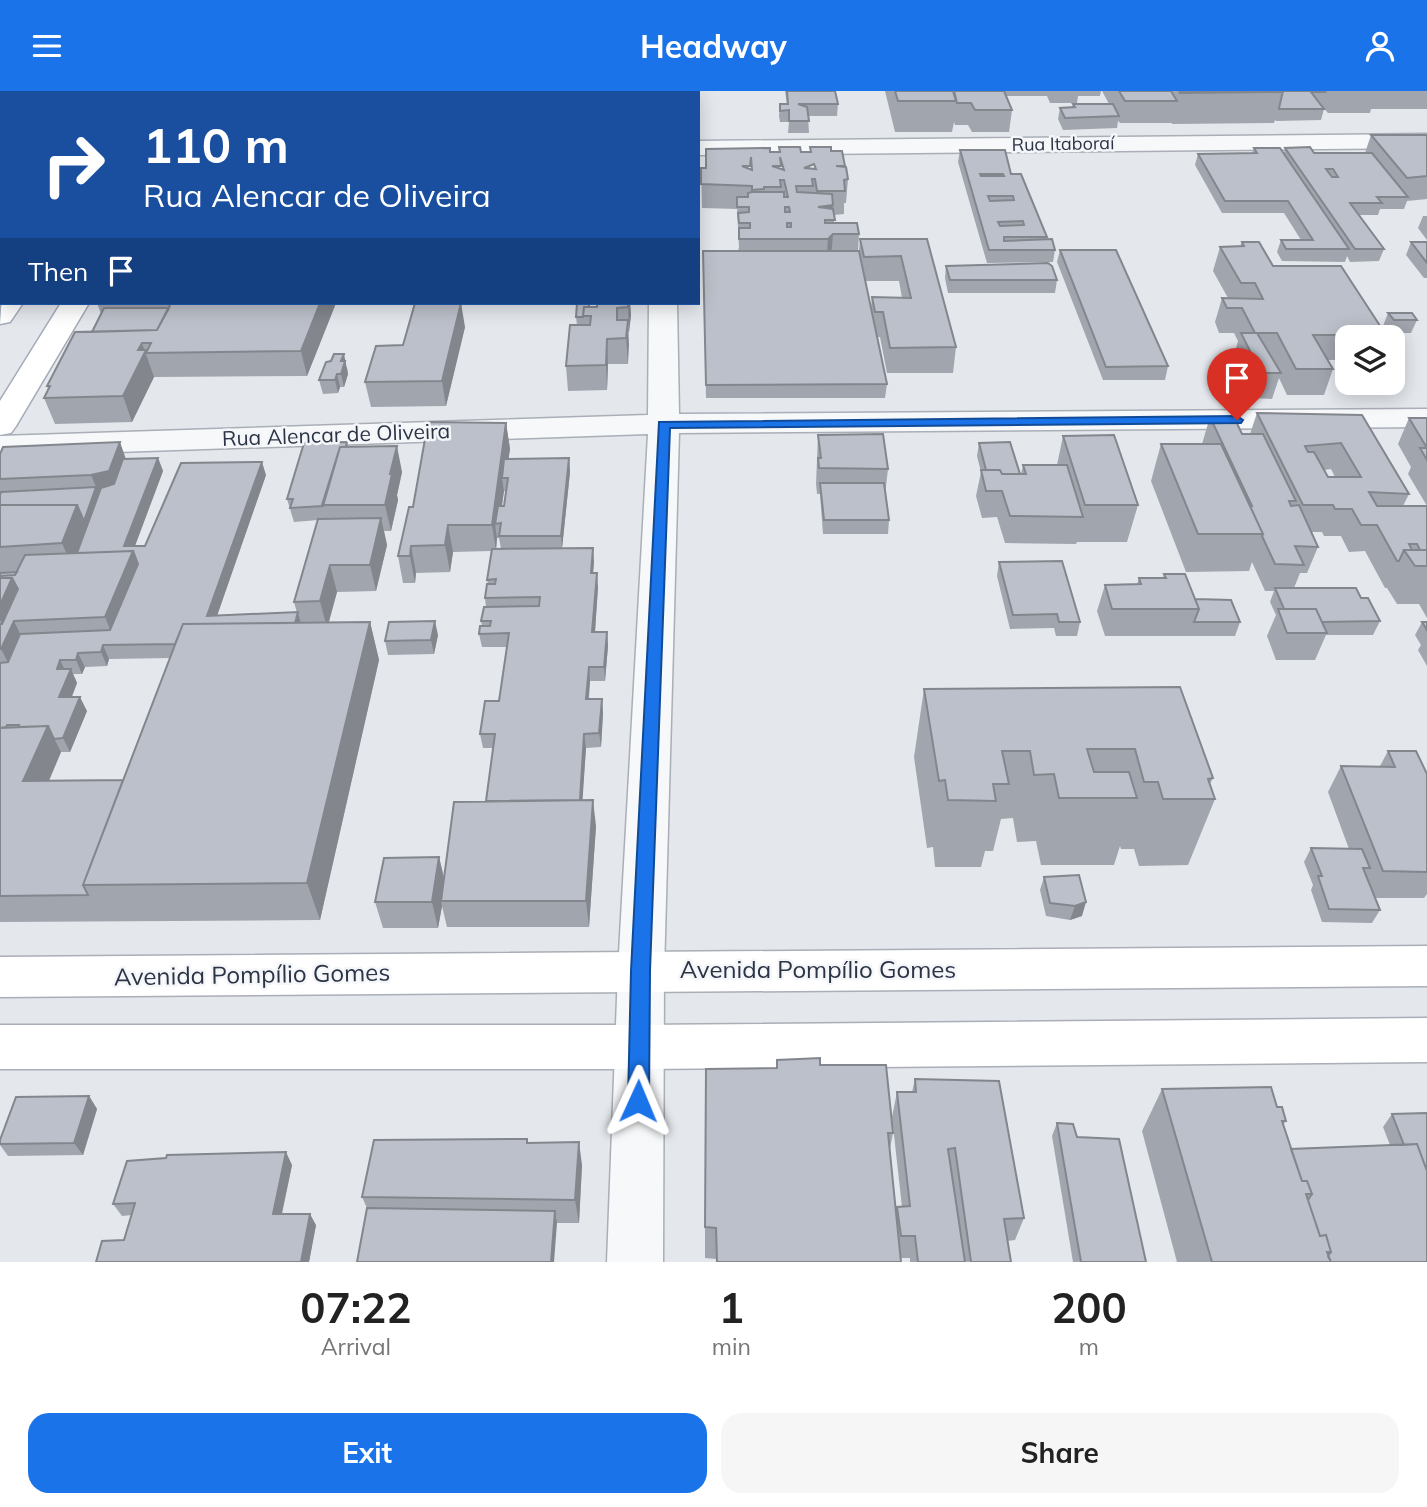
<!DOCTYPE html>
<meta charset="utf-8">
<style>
:root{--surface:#fff;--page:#f6f6f6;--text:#222;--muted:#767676;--accent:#1a73e8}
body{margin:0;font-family:Mulish,sans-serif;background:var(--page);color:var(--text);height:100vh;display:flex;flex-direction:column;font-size:26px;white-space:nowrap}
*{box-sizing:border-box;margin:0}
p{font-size:23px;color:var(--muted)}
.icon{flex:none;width:38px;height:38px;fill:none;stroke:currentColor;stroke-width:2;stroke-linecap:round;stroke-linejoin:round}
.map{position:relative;height:1171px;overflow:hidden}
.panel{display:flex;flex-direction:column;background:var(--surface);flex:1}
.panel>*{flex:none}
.guide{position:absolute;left:0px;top:0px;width:700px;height:214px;box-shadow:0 4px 18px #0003;background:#1a4fa0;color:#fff;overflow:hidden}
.tools{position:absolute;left:1335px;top:234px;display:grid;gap:14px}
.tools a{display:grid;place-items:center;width:70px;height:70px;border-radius:14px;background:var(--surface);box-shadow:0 4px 18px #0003;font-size:35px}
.pin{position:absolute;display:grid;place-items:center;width:60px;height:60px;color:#fff;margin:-72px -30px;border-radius:50% 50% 50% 0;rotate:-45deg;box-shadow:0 0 7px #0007}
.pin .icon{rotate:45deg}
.me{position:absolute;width:77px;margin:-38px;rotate:1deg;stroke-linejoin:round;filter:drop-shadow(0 0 5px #0008)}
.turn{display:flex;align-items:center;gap:24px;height:147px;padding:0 28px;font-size:32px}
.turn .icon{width:91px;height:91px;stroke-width:2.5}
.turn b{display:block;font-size:49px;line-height:60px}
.then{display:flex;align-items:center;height:66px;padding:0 28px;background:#0003;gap:14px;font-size:26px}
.eta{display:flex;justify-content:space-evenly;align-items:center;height:119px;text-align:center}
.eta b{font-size:42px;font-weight:700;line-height:49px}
.cta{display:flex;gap:14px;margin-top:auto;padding:14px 28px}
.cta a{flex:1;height:80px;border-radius:21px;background:var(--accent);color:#fff;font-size:28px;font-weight:700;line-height:80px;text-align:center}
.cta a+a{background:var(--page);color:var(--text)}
header{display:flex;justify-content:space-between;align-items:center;height:91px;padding:0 28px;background:var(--accent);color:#fff;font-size:32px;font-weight:700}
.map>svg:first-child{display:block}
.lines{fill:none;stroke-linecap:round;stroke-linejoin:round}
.street-casing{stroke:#a9aeb7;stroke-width:3}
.secondary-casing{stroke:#a9aeb7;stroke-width:3}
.primary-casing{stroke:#a3abb8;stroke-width:3}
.street{fill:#f7f8fa;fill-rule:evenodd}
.secondary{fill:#fff;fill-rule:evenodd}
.primary{fill:#fff;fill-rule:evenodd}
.wall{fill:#a1a5ae;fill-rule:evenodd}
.shaded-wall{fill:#83868d}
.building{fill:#bbc0ca;stroke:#83868d;stroke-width:2;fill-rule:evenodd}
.route{fill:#1a73e8;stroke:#114b97;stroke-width:2}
.labels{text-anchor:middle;stroke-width:5;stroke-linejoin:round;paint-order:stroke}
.far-street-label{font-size:18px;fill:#2b3445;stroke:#f4f6f9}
.street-label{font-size:21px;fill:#2b3445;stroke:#f4f6f9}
.near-street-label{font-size:24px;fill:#2b3445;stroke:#f4f6f9}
</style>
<header><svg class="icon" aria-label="menu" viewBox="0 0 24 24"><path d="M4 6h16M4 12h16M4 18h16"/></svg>Headway<svg class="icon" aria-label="person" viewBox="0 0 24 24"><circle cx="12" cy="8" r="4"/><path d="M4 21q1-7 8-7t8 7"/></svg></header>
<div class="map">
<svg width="1427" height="1171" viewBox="0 0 1427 1171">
<rect width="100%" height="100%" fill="#e4e7ec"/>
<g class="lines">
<!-- street casing -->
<g class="street-casing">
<path id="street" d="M653 0H675V2H653Z
M1427 43V57L698 64V50Z
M649 212H677L679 323 1427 318V336L679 342 664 880 663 1171H607L618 880 648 343 0 365V345L648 324Z"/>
</g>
<!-- secondary casing -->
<g class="secondary-casing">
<path id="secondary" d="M1427 855V895L0 906V866Z
M1427 927V971L639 978H0V934H639Z"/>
</g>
<!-- primary casing -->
<g class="primary-casing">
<path id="primary" d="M134 0H156L133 2Z
M187 0H209L186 2Z
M2 205V212H23L10 231 0 233Z
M61 212H89L16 335 11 342 0 344V310Z"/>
</g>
<!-- street -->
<use href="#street" class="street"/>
<!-- secondary -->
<use href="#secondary" class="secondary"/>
<!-- primary -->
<use href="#primary" class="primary"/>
</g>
<!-- wall -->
<path class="wall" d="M0 0H93L92 2H2V38H0Z
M220 0H327V2H220Z
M451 0H506L505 2H450Z
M785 0H835L838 13 837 25H808L809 42H788L789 31H780L779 25 780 13H787Z
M885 0H1101L1100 5H1078L1077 12H1050L1047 5H1006L1012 19 1009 41H972L968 34H955L954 31 952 41H895Z
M1102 0H1427V18H1371L1370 22H1328L1320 13 1324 18 1321 29 1276 30 1275 29 1274 32 1172 33V32H1120L1118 30 1117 37 1063 39 1058 28 1060 17 1072 16 1073 13H1109Z
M1371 44H1427V108L1407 110 1404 118H1380L1378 124H1359L1384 158 1379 170 1350 171 1347 165 1345 171 1282 170 1277 161 1281 149H1301L1284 122H1222L1195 74 1198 63 1252 62 1254 57 1284 62 1285 57 1314 62H1365Z
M779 56H800L801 61H810V56H831V60H842L848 88 846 112H844V123L834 124V132H857L859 143 858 160H859L860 148H927L956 256 953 282H887L880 246H877L887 293 885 307H706L703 160H738L739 156 737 118 702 117 701 77H706V58L770 57V61H779ZM751 66 752 79 742 75H750ZM780 66 784 79 779 77V75H781ZM814 73 816 78H810V75ZM865 190H899L902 207 872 206 871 217Z
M960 59 1011 83 1047 146 1046 148 1055 159 1053 171 987 172 958 71Z
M1423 125H1427V149L1418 137Z
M1242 151 1273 175 1386 244 1385 247H1348V269H1328L1333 278 1324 304H1287L1279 287 1272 308 1252 307 1233 268 1238 250 1234 242H1219L1215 231 1222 207H1228L1213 180 1220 156 1240 155Z
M1411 151H1427V187H1424L1406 164Z
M1060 159 1168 275 1165 289H1103L1057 171Z
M946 175 1057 189 1055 202H948L945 187Z
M97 212H336L307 285 154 286 132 331 55 333 44 307 48 298 47 295 92 241 101 223Z
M597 212H630L631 224 629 241H628V273H608L607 299 568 300 566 275 577 234 576 226 590 216H597Z
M1388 222 1417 229 1411 242H1388L1383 235Z
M465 236 446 315 371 316 365 291 403 254Z
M347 276 348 283 344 296H340L338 302 323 303 319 289Z
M1257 322 1362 324 1409 403 1403 415H1427V527L1419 513H1397L1387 497H1385L1365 460 1349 461 1341 445H1324L1322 441H1311L1318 456 1307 482H1300L1294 497 1361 507 1380 530 1373 544H1326L1315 569H1276L1267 545 1276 524 1270 511 1274 500H1265L1252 471 1249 480 1186 481 1151 390 1161 353H1202L1210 326 1242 343H1250ZM1331 378 1335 386H1328L1324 379Z
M1409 327H1427V415L1408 383 1411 376 1398 353Z
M506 332 510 358 508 368 569 367 570 381 562 457 594 470 593 482 598 496 595 541H607L608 555 605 590H590L589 608H602L603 622 601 656 586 657 582 709 596 735 589 836H447L442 815 438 837H383L375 811 439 766 444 786 486 710 493 657H483L480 643 499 610 507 556H482L479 543 482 535 481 530 486 516 485 507 488 493 487 489 491 460 453 461 450 481 416 482 415 492H403L398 465 413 416ZM504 400 506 401 504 415H502ZM497 447H499L501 458H496Z
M818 344 888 378 885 404 889 429 888 443H823L820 403H817L816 393Z
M1063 345 1138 414 1127 451H1077L1076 453 1005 452 997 426 982 427 976 405 981 381 977 365 979 352 1021 383 1023 374H1057Z
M347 351 348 356 402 381 397 404 398 409 391 440H384L387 454 376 500 337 501 329 531H370L379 569 320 829 0 831V363L126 368 158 367 163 380 135 455H145L266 384 217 525 297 522 294 511 318 429 294 431 287 408ZM170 567 123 689 49 690 61 661H70L87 620 72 606 77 592 73 583H82L85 576 107 575 109 568Z
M999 471 1080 531 1077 545H1056L1054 537 1010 538 997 485Z
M1164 483 1195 508 1240 531 1235 545H1105L1097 520 1105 494 1137 493 1139 487H1163Z
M1422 531H1427V575L1418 559 1421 554 1415 544Z
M438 544 434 563 388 564 385 550Z
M1180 596 1213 687 1210 693 1215 708 1188 774 1139 775 1134 758H1121L1120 755 1114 774H1041L1036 750 1017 751 1013 727 1001 728 993 760H985L981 776H935L933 756 927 757 914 666 924 598Z
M1388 660 1427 683V803L1424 807H1375L1380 819 1372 832 1322 831 1311 799 1313 794 1304 771 1311 757 1349 758 1328 701 1341 675H1380Z
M1079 784 1082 825 1070 829 1046 825 1040 799 1044 786Z
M777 969 820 974 893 1042 890 1058 896 1122 897 1116H902L892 1026 897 1001H912L915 988 1024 1127 1015 1149 1007 1150 1011 1171H910V1167H901V1171H716V1168L705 1167V1136L776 978Z
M1162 998 1277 1016 1286 1030 1283 1034 1291 1058 1390 1054 1383 1036 1392 1023 1427 1022V1171H1177L1142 1040Z
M89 1005 97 1018 83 1064 8 1065 0 1054V1049Z
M1057 1032 1077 1046 1146 1171H1073L1052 1045Z
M527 1048 528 1052 582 1074 579 1132H557L367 1117 362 1106Z
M292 1074 282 1123 316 1134 309 1171H96L124 1149 132 1124 122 1125 113 1113Z"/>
<!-- shaded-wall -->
<path class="shaded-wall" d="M82 0H93L92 2H80Z
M2 81V100L0 102V84Z
M833 114 832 129 818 116Z
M833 143 831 167 826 172 828 148Z
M320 212H336L307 285 301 260Z
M461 212 465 236 446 315 442 290Z
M628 212H630L631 224 629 241Z
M628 229 629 254 628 273 626 247Z
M607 248 608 273 607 299 606 274Z
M142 252 154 286 132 331 123 305 138 259Z
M344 263 348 283 344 296 341 283V270Z
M337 283 340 296 338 302 335 289Z
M506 332 510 358 506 387H502L504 400 499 433H495L497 447 496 460 492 434Z
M120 351 129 377 102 410 91 384Z
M397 355 402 381 397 404 398 409 391 440 385 414 390 383Z
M158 367 163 380 133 460 144 487 116 553 105 526 124 455Z
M569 367 570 381 562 458 561 445Z
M262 371 266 384 212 539 207 525Z
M96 396 102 410 72 476 62 452 77 414Z
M381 427 387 454 376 500 370 474Z
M448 434 453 461 450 481 445 454Z
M411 455 416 482 415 492 410 465Z
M593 457 594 470 592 496 591 482Z
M330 474 337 501 327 537 320 510Z
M597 482 598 496 594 555 592 541Z
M12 487 31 525 14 530 27 557 15 585 1 558 8 544 0 529V514Z
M298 522 302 536 289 551Z
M435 530 438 544 434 563 431 549Z
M370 531 379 569 320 829 307 792Z
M607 541 608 555 605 590 604 576Z
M103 554 109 568 107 575 101 561Z
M78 562 85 576 82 583 76 569Z
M60 569 67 583 57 578Z
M589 576 590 590 587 622 586 608Z
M71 578 77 592 66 620 59 606Z
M80 606 87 620 70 661 63 647Z
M602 608 603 622 601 656 599 642Z
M48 635 61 661 37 717 23 690Z
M584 643 586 657 581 732 579 719Z
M593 709 596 735 589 836 586 810Z
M439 766 445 792 441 810 442 815 438 837 432 811Z
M1086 811 1082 825 1070 829 1075 815Z
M89 1005 97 1018 83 1064 74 1052Z
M579 1051 582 1074 579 1132 575 1109Z
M286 1061 292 1074 279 1135 273 1123Z
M555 1120 557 1132 554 1171H551Z
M310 1123 316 1134 309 1171H301Z"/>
<!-- building -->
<path class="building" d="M0 0H82L80 2H2V26H0Z
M291 0H314V2H291Z
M372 0H395L394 2H371Z
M451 0H479L478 2H450Z
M508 0H561V2H507Z
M568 0H643V2H567Z
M787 0H835L838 13H798L807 16 809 30H789V19L780 20V13H788Z
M895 0H953L956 10H898Z
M954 0H1004L1012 19H975L971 12H957Z
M1119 0H1171L1177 10H1125Z
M1179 0H1283V1L1180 2Z
M1283 0H1324L1325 1H1311L1324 18H1279V17Z
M1073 13H1113L1119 25 1065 27 1060 17 1075 16Z
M1371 44H1427V85L1407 87Z
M0 50H2V81L0 84Z
M779 56H800L801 61H811L810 56H831V60H842L845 75H836L846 76 848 88 844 89 845 100H817L815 88H812L813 95H796L797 101 832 103 833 114 818 116 833 118 835 129H825V132H857L859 143H833L828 148H739V137H750V132H739L738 122 749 121V116H737V106H748V102L752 101H784V106H788L784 89H780L781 96H764V98L752 99V95L701 93V77H706V58L770 57V61H780ZM751 66 752 79 742 75H750ZM780 66 784 79 772 75H781ZM814 73 816 78 804 77ZM785 116H789L790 121H785ZM787 132H791V136H787Z
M1310 56 1314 62H1372L1408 106H1377L1382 112H1350L1384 158H1355L1285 57ZM1326 78H1333L1338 86H1332Z
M1254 57H1280L1349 158H1286L1281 149H1313L1288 110H1225L1198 63 1257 62Z
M960 59H1005L1011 83H1021L1047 146H1004V150L1052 148 1055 159H989ZM980 83H1003L1004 85H981ZM988 105H1013L1014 109 990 110ZM1023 130 1024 134 1000 135 998 131Z
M860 148H927L956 256 890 257 883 221H875L872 206 911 207 901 165 864 166Z
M1242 151H1259L1273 175H1341L1386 244H1313L1333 278H1296L1277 242H1255L1242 217H1227L1222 207 1263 208 1255 192H1241L1220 156 1244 155Z
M1411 151H1427V172Z
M1060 159H1116L1168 275 1106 276Z
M703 160H859L887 293 706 294Z
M1048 172 1052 175 1057 189H950L946 175Z
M171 212H320L301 260 146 262 151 252H142L138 259H146L123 305 44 307 50 295H47L75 241 157 239Z
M415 212H461L442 290 365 291 376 255 403 254Z
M577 212H589V216H584L583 226H576Z
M597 212H628V216L617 217V229H628L626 247 607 248 606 274 566 275 570 234H590L591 225H583L584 216H597Z
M104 217H169L157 239 92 241Z
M1388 222H1412L1417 229H1394Z
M1241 242H1257L1281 282H1261Z
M334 263H344L341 270H345L341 283H337L335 289H319L326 271 331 270Z
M1257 322 1362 324 1409 403 1369 401 1377 415H1427V459H1420L1417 453H1409L1412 459H1404L1399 470H1397L1377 434H1361L1352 418H1335L1333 414H1303ZM1341 352 1354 374 1361 386H1328L1314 361H1308L1305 355Z
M1210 326H1234L1242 343H1263L1296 410H1289L1291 415 1299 414 1318 456 1295 455 1304 474 1275 473 1262 445 1263 443 1250 415H1252Z
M1409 327H1427V369L1420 357H1427Z
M428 331 506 332 492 434H448L445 454 411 455 410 465H398L409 416H413Z
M883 343 888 378 819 377 818 367H821L818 344Z
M1114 344 1138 414H1085L1063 345Z
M120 351 109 380 91 384 0 388V363L3 356Z
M347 351 346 356H340L323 415 290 417 293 408H287L304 352Z
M1010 351 1020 383H1002L1000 379H986L979 352Z
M1161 353H1221L1263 443H1198Z
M397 355 390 383H392L385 414H322L340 356Z
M158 367 124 455H145L181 372 262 371 207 525 298 521 295 532 183 533 175 553 103 554 101 561 78 562 76 569H60L57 578H71L59 606H80L63 647 54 648 48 635 18 636 19 634H7L6 636 0 637V572L8 571 20 543 110 539 138 473 133 460 77 462 101 397 114 393 123 368Z
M569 367 561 445H499L501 432 495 433 498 415H504L508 387H502L504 368Z
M1023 374H1067L1083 426 1010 425 1002 400H986L981 379H1000L1002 383H1026Z
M820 392H884L889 429H824Z
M96 396 84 430 77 414H0V404L1 401Z
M0 414H77L62 452 0 456Z
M381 427 370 474H330L320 510 294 511 318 428Z
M593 457 591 482H597L592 541H607L604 576H589L586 608H602L599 642 584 643 580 709 486 710 495 643H480L485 610H499L509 542 479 543 480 535H490L491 530H481L484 516 539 515 540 506 485 507 487 493H495L496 488 487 489 492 458Z
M1404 459H1427V475H1415Z
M133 460 105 526 14 530 1 558H0V533H2L18 498 12 487H0V485L15 484 25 464Z
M1062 470 1080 531H1059L1057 523 1013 524 999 471Z
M17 481 15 484 0 485V482Z
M1164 483H1185L1199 518H1112L1105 494 1141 493 1139 487H1166Z
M0 487H12L0 514Z
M1275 497H1356L1361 507H1368L1380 530 1322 531 1316 518H1284Z
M1195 508 1231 509 1240 531H1194L1199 518Z
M1278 518H1316L1327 542H1287Z
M435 530 431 549 385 550 389 531Z
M370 531 307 792 83 794 183 533Z
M1422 531H1427V539Z
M1180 596 1213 687 1208 688 1215 708H1163L1158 691H1144L1135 658H1087L1094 681H1129L1137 707H1059L1054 683 1034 684 1030 660H1002L1009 693H993L996 710 948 709 945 689 939 690 924 598Z
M48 635 23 690 123 689 83 794 88 804 0 805V637Z
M1388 660H1416L1427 683V781L1383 780 1341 675 1395 676Z
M593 709 586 810H441L454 711Z
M1311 757 1362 758 1370 777H1363L1380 819 1329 818 1318 785H1322Z
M439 766 432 811H375L384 767Z
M1079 784 1086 811 1075 815 1050 812 1044 786Z
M820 967V974H886L893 1042H888L901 1171H717L716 1137 705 1136 706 978 777 977V969Z
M915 988 999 990 1024 1127 1004 1128 1011 1171H971L955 1057 948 1058 965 1171H918L915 1145H901L897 1116 910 1115 897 1001H916Z
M1271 996 1277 1016H1282L1286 1030H1282L1302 1090H1307L1312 1103H1306L1320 1145 1326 1144 1331 1161H1327L1331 1171H1212L1162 998Z
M89 1005 74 1052 0 1053V1049L16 1006Z
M1427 1022V1080L1417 1053 1404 1054 1392 1023Z
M1057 1032 1073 1033 1077 1046 1119 1048 1146 1171H1081Z
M527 1048V1052L579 1051 575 1109 362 1106 374 1049Z
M1417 1053 1427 1080V1171H1331L1328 1165 1331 1161 1326 1144 1320 1145 1308 1109 1312 1103 1307 1090H1302L1291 1058Z
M286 1061 273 1123H310L301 1171H96L102 1150 124 1149 135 1112 113 1113 127 1070 166 1067 167 1064Z
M367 1117 555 1120 551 1171H357Z"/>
<!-- route -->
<path class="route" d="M1237 325 1243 329 1241 332 670 337 650 880 649 1010 646 1017 638 1019 631 1017 628 1010 631 880 659 331Z"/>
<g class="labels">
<!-- far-street labels -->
<g class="far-street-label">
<text transform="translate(1063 53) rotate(-1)" y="6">Rua Itaboraí</text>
</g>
<!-- street labels -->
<g class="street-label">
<text transform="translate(336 344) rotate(-2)" y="7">Rua Alencar de Oliveira</text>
</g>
<!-- near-street labels -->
<g class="near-street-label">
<text x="818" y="887">Avenida Pompílio Gomes</text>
<text transform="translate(252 884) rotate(-1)" y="8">Avenida Pompílio Gomes</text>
</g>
</g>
</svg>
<div class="tools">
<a><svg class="icon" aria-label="layers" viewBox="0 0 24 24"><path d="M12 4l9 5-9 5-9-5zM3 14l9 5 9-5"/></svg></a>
</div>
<div class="pin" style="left:1237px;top:329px;background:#d93025"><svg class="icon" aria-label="arrive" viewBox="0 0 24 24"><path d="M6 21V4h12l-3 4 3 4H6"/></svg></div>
<svg class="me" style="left:638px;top:1010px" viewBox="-20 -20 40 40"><path d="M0-17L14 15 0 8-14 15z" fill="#1a73e8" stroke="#fff" stroke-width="4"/></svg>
<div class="guide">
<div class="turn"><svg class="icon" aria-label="right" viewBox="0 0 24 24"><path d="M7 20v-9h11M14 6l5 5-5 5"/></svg><div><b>110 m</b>Rua Alencar de Oliveira</div></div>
<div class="then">Then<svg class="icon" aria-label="arrive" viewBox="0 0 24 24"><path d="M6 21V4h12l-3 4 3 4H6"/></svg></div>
</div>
</div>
<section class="panel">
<div class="eta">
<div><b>07:22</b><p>Arrival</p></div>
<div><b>1</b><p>min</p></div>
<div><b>200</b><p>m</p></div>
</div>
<div class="cta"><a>Exit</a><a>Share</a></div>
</section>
